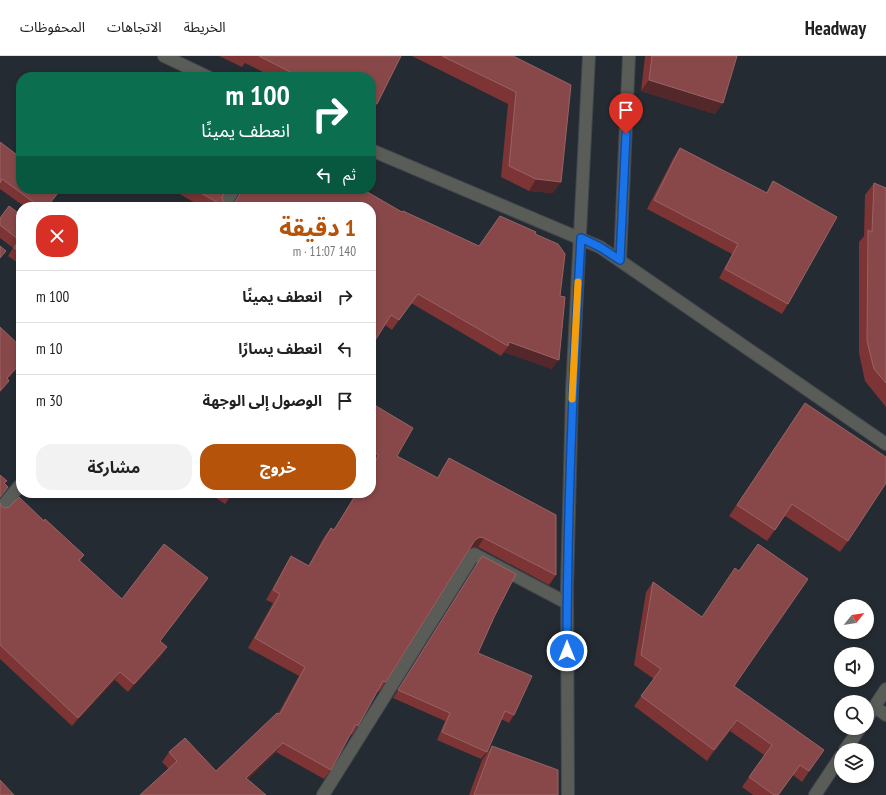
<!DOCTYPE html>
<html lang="ar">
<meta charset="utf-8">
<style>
:root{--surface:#fff;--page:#f2f2f2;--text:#222;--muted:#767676;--line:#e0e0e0;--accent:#b45309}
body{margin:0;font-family:"PT Sans Narrow","Noto Sans Arabic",sans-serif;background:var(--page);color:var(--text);direction:rtl;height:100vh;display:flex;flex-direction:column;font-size:15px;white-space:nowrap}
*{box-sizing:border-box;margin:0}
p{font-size:13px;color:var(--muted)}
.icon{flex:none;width:22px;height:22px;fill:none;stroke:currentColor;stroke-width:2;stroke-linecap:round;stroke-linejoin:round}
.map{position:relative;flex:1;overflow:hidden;direction:ltr}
.details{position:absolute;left:16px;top:146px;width:360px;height:296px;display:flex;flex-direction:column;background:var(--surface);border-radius:16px;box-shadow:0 2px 6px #0003;direction:rtl}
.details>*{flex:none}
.hud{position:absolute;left:16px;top:16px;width:360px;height:122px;border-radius:16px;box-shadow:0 2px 6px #0003;direction:rtl;background:#0b6e4f;color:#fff;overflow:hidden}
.needle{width:26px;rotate:60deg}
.controls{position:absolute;left:834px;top:543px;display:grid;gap:8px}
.controls a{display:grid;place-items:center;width:40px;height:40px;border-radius:50%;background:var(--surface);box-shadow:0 2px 6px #0003;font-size:20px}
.pin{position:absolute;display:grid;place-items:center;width:34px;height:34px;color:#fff;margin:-41px -17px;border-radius:50% 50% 50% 0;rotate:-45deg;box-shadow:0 0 4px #0007}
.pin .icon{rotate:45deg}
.me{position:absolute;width:44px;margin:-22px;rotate:0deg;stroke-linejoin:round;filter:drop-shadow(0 0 3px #0008)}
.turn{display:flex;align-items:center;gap:14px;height:84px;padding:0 20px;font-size:18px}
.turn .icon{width:52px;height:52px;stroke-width:2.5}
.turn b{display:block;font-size:28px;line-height:34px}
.then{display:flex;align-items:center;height:38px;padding:0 20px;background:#0003;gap:8px;font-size:15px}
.round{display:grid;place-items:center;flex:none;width:42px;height:42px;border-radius:16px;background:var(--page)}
.summary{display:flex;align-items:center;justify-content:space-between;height:68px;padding:0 20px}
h1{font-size:24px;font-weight:700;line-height:30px;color:var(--accent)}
.primary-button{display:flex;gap:8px;margin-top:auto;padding:8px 20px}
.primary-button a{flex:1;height:46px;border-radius:16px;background:var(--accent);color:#fff;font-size:16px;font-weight:700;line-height:46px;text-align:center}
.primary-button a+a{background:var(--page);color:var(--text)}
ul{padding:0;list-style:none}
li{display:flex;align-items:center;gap:12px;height:52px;padding:0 20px;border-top:1px solid var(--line)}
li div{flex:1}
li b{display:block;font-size:15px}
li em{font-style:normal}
header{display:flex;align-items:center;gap:24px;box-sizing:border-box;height:56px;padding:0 20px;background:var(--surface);border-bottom:1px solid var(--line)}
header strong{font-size:19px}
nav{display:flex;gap:22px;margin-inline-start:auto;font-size:14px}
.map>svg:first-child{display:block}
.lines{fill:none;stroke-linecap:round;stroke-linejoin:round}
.service-casing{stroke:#42474e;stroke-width:14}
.minor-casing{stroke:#42474e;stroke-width:14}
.tertiary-casing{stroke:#42474e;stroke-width:14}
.service{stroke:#5a5c58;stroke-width:12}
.minor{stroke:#5a5c58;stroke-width:12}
.tertiary{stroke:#5a5c58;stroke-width:12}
.wall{fill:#7c3434}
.shaded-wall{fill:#54272a}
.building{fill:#884849;stroke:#996365}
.route-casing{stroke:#114b97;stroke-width:10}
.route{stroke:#1a73e8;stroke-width:7}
.slow{stroke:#f59e0b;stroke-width:7}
</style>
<header>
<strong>Headway</strong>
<nav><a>الخريطة</a><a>الاتجاهات</a><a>المحفوظات</a></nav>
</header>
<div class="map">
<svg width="886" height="739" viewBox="0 0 886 739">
<rect width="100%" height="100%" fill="#252b32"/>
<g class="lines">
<!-- service casing -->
<g class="service-casing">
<path id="service" d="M875 651 886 659"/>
</g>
<!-- minor casing -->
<g class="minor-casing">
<path id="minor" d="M223 151 234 133
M620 204 629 0
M0 453 21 428
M867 662 886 633
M845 694 860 672
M323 739 474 498 567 547
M568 739 567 532 572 335 589 0
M815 739 841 700"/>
</g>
<!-- tertiary casing -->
<g class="tertiary-casing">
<path id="tertiary" d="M164 0 208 21
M371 94 600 191 886 388"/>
</g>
<!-- service -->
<use href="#service" class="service"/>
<!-- minor -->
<use href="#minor" class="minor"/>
<!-- tertiary -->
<use href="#tertiary" class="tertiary"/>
</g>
<!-- wall -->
<path class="wall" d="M219 0H401L377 48 371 57V21H273L245 7 242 11Z
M412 0H513L553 137 529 135 501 121 508 48Z
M645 0H737L715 58 641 35Z
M0 86 48 151H25L0 133Z
M680 92 766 137 773 125 788 248 782 258 719 222 732 198 647 153 674 101Z
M874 127 886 132V351L865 325 859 297V186L864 180 865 139Z
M171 133H227L222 141 223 145 226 148 230 149 233 148 240 137 241 133H362L401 156 479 190 535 178 560 240 552 313 504 296 501 300 411 247 392 274 385 269 371 151H202Z
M21 159V209L8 200 13 192 0 182V162Z
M371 347 397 400 437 422 443 411 449 402 556 519 549 529 478 491H474L469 493 386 626 379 636 378 635 358 670 352 679 350 678 331 714 324 723 276 696 248 723 169 713 162 706 169 696 216 715 278 658 299 620 248 592 273 547 266 544 285 510 291 500 308 510 324 481 331 472 334 474 356 437H371V411L373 409 371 408Z
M805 347 848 485 840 496 785 460 767 485 729 460Z
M209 437H233L225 448Z
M0 447 1 450 4 452 44 465 84 499 80 505 122 543 208 522 160 585 161 600 128 636 115 624 72 670 0 603Z
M482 500 495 559 478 597 514 659 509 667 501 663 487 696 481 703 437 684 445 665 393 642Z
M653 526 734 630 824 694 802 726 793 719 779 739H753L742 731 764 699 730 675 707 705 634 650 654 623 634 609 646 536Z
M492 690 558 739H469L482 704Z"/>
<!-- shaded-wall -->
<path class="shaded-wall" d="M649 24 723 47 715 58 641 35Z
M536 123 561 126 553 137 529 135Z
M509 286 559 304 552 313 504 296 508 290Z
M21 307V309L0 332 7 322Z
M9 325 1 336 0 338V335Z
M480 481 484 482 478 491H474L468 494 475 484Z
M208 522 203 530 154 593 160 585Z
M167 591 161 600 128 636 134 628Z
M120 616 115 624 72 670 78 662Z
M737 664 730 675 707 705 714 694Z
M283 687 276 696 240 731 246 722Z"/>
<!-- building -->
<path class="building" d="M259 0H401L377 48 371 45V21H300Z
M442 0H513L571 29 561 126 536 123 509 110 516 36Z
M652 0H737L723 47 649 24Z
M0 86 21 102V133H61L47 151H40L2 123 0 127Z
M680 92 767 137 773 125 837 161 788 248 725 213 738 188 654 144Z
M874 127 886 132V327L874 313 867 285 868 174 872 176Z
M194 133H227L222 141 223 145 226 148 230 149 234 148 243 133H362L402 156 403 155 479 190 500 160 536 176 535 178 558 188 565 198 560 240 565 241 559 304 509 286 508 290 418 238 399 264 391 259 371 291V151H225Z
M9 150 21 159V197L14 192 19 184 0 169V162Z
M0 190 6 195 0 202Z
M0 271 21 291V307L7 322 9 325 0 335Z
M371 347 413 372 397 400 438 422 449 402 556 459V519L484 482 480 481 475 484 386 626 383 625 358 670 356 668 331 714 283 687 246 722 266 739H140L177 705 169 696 185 682 216 715 277 657 280 658 305 611 255 582 280 538 273 534 291 500 309 510 331 472 334 474 357 437H371V413L379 399 371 394Z
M805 347 886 401V427L848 485 792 448 775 474 737 449Z
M0 419 7 425 4 427 8 431 0 441Z
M224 437H233L229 441Z
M19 441 44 465 45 463 84 499 79 504 122 543 164 488 208 522 160 585 167 591 134 628 120 616 78 662 0 589V447L1 450 4 452 9 451Z
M758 488 808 523 734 630 824 694 809 715 800 709 778 739H774L749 721 772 689 737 664 714 694 641 640 661 613 641 599 653 526 702 561 735 512 739 515Z
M482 500 516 518 495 559 478 597 532 620 514 659 505 655 487 696 442 676 450 657 398 634Z
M492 690 558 714V739H474Z
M0 724 14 739H0Z"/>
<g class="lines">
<!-- route casing -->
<g class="route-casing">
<path id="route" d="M567 595C567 457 573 320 581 182L600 191 620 204 626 78"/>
</g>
<!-- route -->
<use href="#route" class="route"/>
<!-- slow -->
<path class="slow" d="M572 343 578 226"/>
</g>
</svg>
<div class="controls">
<a><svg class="needle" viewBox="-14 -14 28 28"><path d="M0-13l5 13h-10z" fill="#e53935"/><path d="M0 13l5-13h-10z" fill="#767676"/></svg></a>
<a><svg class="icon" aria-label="sound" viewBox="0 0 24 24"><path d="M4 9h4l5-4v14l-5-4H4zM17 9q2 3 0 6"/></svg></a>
<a><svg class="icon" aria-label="search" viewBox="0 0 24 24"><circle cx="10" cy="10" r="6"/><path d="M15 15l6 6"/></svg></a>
<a><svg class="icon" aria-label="layers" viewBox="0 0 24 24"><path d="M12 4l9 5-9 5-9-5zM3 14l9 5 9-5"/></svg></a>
</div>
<div class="pin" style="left:626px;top:78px;background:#d93025"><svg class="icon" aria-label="arrive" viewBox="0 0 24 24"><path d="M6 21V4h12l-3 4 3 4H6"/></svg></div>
<svg class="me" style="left:567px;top:595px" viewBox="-20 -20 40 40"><circle r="17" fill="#1a73e8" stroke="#fff" stroke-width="3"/><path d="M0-11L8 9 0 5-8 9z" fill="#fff"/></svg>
<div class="hud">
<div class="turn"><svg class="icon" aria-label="right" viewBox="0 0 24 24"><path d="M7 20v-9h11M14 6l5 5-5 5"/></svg><div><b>100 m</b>انعطف يمينًا</div></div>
<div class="then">ثم<svg class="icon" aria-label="left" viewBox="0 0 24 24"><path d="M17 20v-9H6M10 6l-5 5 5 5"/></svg></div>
</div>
<section class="details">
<div class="summary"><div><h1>1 دقيقة</h1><p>140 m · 11:07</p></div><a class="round" style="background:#d93025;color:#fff"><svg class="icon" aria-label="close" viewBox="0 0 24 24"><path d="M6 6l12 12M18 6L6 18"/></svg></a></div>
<ul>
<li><svg class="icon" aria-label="right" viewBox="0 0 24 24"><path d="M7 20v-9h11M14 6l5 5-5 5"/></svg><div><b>انعطف يمينًا</b></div><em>100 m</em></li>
<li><svg class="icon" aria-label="left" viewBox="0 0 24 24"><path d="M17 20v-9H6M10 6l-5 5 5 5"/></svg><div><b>انعطف يسارًا</b></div><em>10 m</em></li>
<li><svg class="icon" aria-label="arrive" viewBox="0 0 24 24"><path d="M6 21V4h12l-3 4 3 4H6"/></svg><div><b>الوصول إلى الوجهة</b></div><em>30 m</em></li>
</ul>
<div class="primary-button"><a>خروج</a><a>مشاركة</a></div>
</section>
</div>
